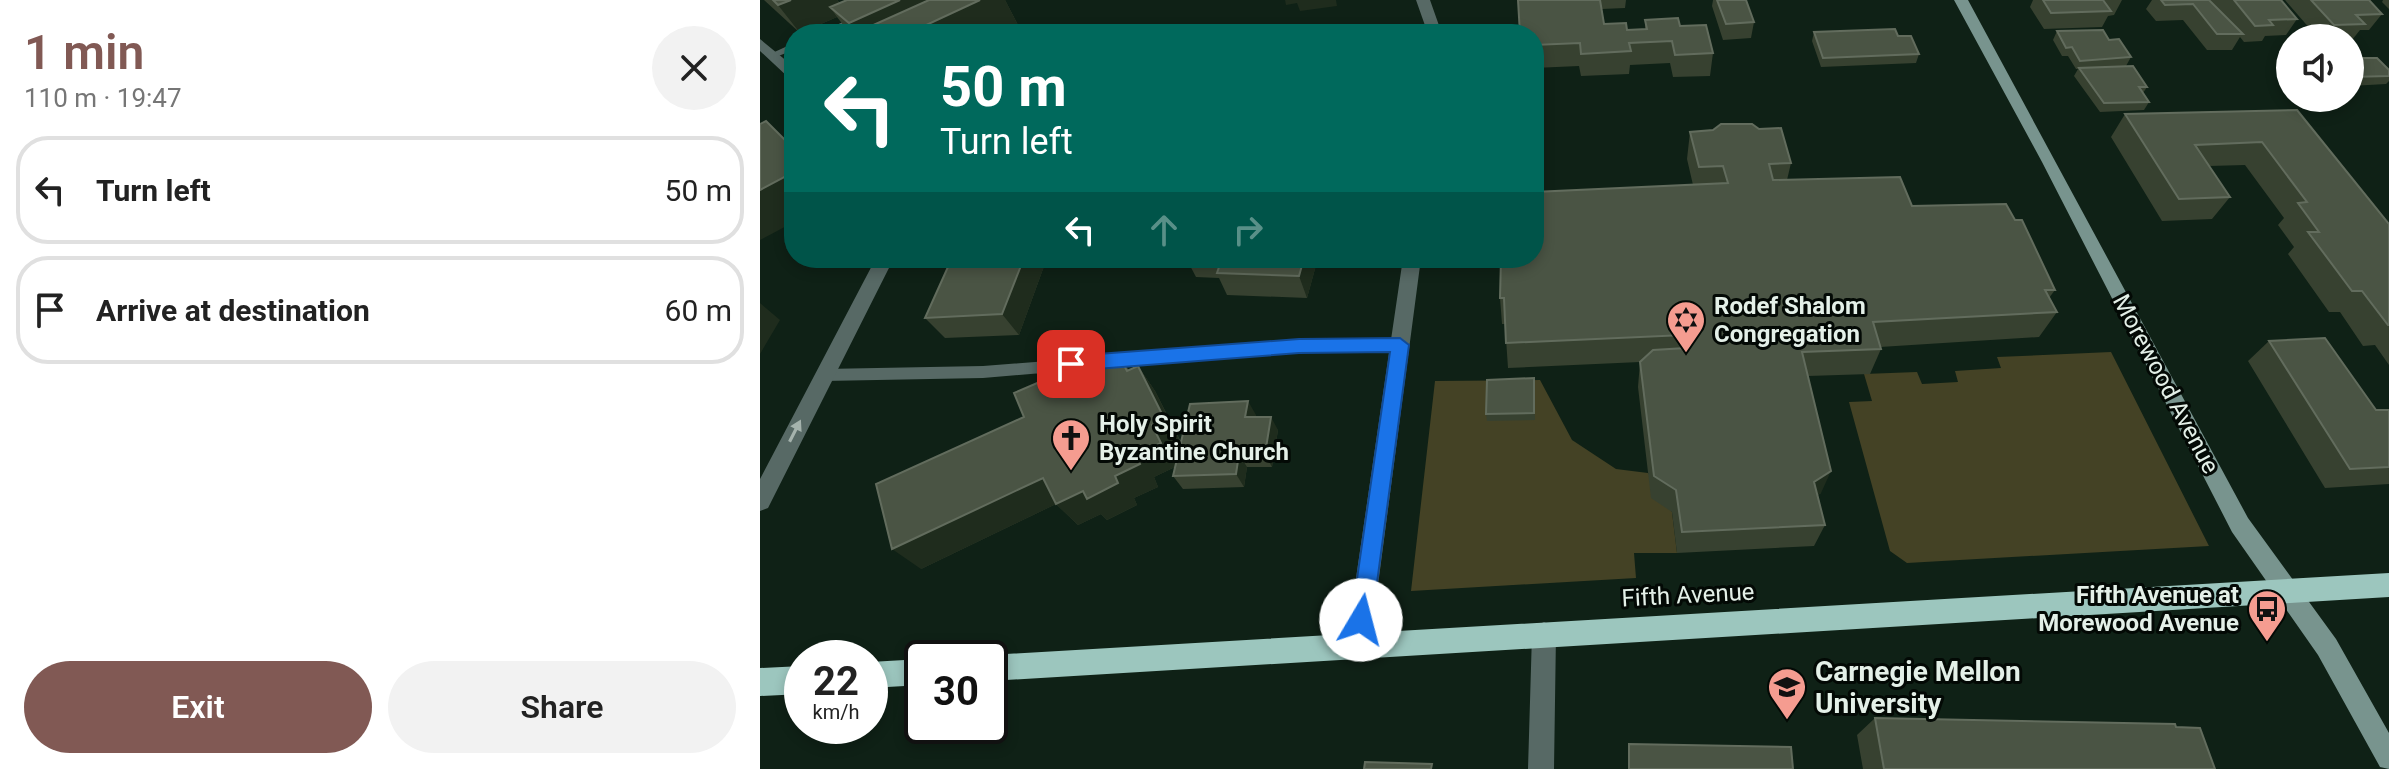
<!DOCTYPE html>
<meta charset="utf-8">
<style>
:root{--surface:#fff;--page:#f2f2f2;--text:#222;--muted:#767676;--line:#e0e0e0;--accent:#815954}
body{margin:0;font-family:Roboto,sans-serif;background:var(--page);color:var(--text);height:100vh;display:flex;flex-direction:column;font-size:30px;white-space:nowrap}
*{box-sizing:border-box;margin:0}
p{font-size:26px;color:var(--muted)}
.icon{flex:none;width:44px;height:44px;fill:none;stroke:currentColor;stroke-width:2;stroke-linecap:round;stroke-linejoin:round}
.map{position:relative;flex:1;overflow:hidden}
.sheet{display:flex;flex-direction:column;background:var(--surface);width:760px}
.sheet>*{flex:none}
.hud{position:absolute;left:24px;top:24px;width:760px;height:244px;border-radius:32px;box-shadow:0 4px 12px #0003;background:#00695c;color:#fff;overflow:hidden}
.buttons{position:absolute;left:1516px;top:24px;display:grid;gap:16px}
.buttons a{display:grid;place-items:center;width:88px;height:88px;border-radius:50%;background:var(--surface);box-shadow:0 4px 12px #0003;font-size:40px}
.speed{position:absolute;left:24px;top:640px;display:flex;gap:16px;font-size:40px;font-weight:700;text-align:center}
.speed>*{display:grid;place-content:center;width:104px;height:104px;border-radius:50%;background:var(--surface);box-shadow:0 4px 12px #0003;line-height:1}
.speed small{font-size:20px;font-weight:400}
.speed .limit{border:4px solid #111;border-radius:12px;background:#fff;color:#111}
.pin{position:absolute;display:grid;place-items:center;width:68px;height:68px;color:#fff;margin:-34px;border-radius:16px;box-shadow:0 4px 12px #0006}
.me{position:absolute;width:88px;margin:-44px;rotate:8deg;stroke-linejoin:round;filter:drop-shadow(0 0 6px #0008)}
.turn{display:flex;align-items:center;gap:28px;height:168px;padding:0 24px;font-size:36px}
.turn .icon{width:104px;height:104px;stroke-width:2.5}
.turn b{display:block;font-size:56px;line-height:68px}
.lanes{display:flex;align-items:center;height:76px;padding:0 24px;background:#0003;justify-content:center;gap:40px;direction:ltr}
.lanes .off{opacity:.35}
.round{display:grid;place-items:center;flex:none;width:84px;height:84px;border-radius:42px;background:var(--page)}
.headline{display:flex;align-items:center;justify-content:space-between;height:136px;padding:0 24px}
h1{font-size:48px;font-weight:600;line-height:60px;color:var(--accent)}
.primary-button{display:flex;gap:16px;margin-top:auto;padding:16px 24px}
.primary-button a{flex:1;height:92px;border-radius:48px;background:var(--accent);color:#fff;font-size:32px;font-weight:600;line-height:92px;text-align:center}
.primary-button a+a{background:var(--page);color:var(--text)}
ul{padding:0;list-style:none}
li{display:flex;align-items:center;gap:24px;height:108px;margin:0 16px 12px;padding:0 8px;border:4px solid var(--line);border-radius:32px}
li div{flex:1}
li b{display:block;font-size:30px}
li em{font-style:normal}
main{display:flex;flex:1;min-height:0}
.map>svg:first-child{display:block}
.green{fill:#444225}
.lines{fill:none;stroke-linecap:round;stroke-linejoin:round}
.service{fill:#576965;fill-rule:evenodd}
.minor{fill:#576965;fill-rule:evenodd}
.secondary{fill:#78948e;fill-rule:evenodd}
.trunk{fill:#9cc6be;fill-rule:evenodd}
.wall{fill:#374130;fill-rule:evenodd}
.shaded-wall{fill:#1f2c1d}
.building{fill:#4a5444;stroke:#626c5d;stroke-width:2}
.oneway{fill:#a5b3ad}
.route{fill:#1a73e8;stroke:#114b97;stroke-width:2}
.labels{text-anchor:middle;stroke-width:6;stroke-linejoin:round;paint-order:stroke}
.poi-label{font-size:24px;font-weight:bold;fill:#e4f0e8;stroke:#030905;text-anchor:start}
.street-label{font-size:24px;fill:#e4f0e8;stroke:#030905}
.near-poi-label{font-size:28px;font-weight:bold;fill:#e4f0e8;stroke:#030905;text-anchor:start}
</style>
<main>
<section class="sheet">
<div class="headline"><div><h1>1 min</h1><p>110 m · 19:47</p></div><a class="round"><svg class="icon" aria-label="close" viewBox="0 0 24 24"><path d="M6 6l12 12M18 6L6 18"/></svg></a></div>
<ul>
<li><svg class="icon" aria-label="left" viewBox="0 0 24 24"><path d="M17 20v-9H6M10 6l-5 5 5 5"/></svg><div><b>Turn left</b></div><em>50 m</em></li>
<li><svg class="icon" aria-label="arrive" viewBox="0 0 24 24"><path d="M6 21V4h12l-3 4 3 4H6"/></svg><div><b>Arrive at destination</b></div><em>60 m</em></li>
</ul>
<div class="primary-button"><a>Exit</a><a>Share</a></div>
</section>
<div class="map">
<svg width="1629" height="769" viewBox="0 0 1629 769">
<rect width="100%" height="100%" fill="#0f2116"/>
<!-- green -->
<path class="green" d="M1351 352 1449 546 1147 563 1130 551 1089 402 1112 401 1104 374 1157 372 1162 384 1198 382 1195 371 1241 368 1237 357Z
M780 380 812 440 856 469 888 473 912 512 917 553H874L876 578 651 591 675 381Z"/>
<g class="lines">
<!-- service -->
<path class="service" d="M98 15 103 18 102 20 70 34H57Z
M34 43V50L13 58 8 55Z
M640 340 647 345 640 350 539 351 223 378 64 381 59 379 57 375 59 371 64 369 223 366 539 341Z"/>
<!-- minor -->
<path class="minor" d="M656 0H670L682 34H668Z
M0 39 34 67V80L29 78 0 51Z
M116 258H134L8 508 0 511V479Z
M643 258H661L610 646 607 654 598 658 589 654 586 646Z
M784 622 792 626 796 634 794 769H768L772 634 776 626Z"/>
<!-- secondary -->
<path class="secondary" d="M1194 0H1208L1488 518 1576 639 1629 733V769L1620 767 1558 655 1472 532 1282 162Z"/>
<!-- trunk -->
<path class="trunk" d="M1629 573V597L230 681V658H222L230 655Z
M162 659V685L110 688V662Z
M42 666V694L0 696V668Z"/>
</g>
<!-- wall -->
<path class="wall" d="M4 0H77L80 3 87 0H245L258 25 239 34H90L77 17 40 33Z
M758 0H866L865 8 842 9 844 24 867 30 885 29V20L920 26 953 53 950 76 913 77 910 63 870 65 869 74 821 76 819 66 774 68V34Z
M953 0H986L994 22 991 38 963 40 952 6Z
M1273 0H1362L1354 15 1348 16 1342 27 1284 29 1270 7Z
M1392 0H1449L1456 8 1450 0H1521L1537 19 1526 35 1505 36 1502 41 1484 42 1480 37 1472 50H1447L1423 20 1396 21 1386 9Z
M1525 0H1609L1622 14 1609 30H1600L1592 40H1590V38H1558Z
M1623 0H1629V9L1622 2Z
M1297 31 1371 57 1366 66 1349 67 1387 87 1383 93 1389 102 1384 110 1340 112 1314 76 1318 69H1316L1308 56H1302L1293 40Z
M1054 32 1138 36 1159 54 1156 63 1061 67 1052 41Z
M1590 58 1629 70V81L1626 84 1590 86Z
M1537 110 1629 224V365L1615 345 1603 346 1580 312H1569L1528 254 1534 247 1518 225 1524 218 1485 165 1449 166 1470 197 1452 219 1402 221 1351 137 1365 114Z
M930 132 1031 163 1027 180 1152 206 1295 290 1289 298 1297 312 1279 337 1120 347 1121 349 1110 374 1048 376 1061 493 1058 495 1065 525 1054 546 917 553 912 512 891 498 878 387 880 362 748 368 745 324H742L740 298 933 185 927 159Z
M192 258H287L259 335 185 338 165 318Z
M341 258H397L393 266 345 264Z
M426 258H558L547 298 467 295 459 278 436 277Z
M1509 341 1616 410H1629V484L1565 488 1488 361Z
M359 356 369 370 378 366 395 391 421 442 496 415 495 417 518 430 512 467H487L484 487 423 489 413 476 415 467 394 477 398 487 374 498 377 505 347 520 341 514 318 525 296 504 161 569 264 417 309 368 338 366ZM421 443 416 463 409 449Z
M774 378 775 420 727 421 726 414Z
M1115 718 1416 727 1455 769H1103L1097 735Z
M869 744 1033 769H868V752Z"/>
<!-- shaded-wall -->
<path class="shaded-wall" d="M31 0H77L86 13 70 7 77 17 40 33 18 5Z
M140 0H245L258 25 239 34H104L100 31 102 34H97L89 23Z
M525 0H576L577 6 540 11 537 3 526 5Z
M34 172V222L0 240V190Z
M264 258H287L259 335 242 314Z
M389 258H397L393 266Z
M544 258H558L547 298 539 276Z
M0 303 20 320 0 354Z
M378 366 395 391 421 443 409 449 417 466 394 477 398 487 374 498 377 505 347 520 341 514 318 525 296 504 161 569 132 549 283 478 355 476 376 455 392 425Z
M488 401 496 415 492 431 485 417Z
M511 417 518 430 512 467 505 454Z
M479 454 487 467 484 487 476 474Z
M1071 471 1061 493 1045 503 1054 482Z"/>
<!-- building -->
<path class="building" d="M13 0H31L18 5Z
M87 0H140L89 23 70 7Z
M169 0H220L147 34H104L100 31Z
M758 0H840L844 24 866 23 867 30 887 29 885 20 918 18 920 26 946 25 953 53 915 55 912 41 869 43 871 51 821 54 820 43 774 45V34H760Z
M957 0H986L994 22 966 24Z
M1283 0H1344H1343L1351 11 1291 13Z
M1401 0H1449L1483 34H1457L1433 4 1405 5Z
M1474 0H1521L1537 19 1509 20 1513 25 1495 26Z
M1551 0H1609L1622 14 1596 15 1605 24 1574 25Z
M1135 29 1138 36H1151L1159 54 1063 58 1054 32Z
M1343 30 1349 40 1359 39 1371 57 1320 61 1312 47 1306 48 1297 31Z
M1590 58H1617L1629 70V76L1590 77Z
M1373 66 1387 87H1379L1389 102 1344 103 1319 68Z
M1537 110 1629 224V325H1628L1602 291H1592L1548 232H1559L1538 203 1547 202 1502 142 1435 145 1470 197 1419 199 1365 114Z
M6 121 34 149V172L0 190V124Z
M961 124H992L999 129 1021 128 1031 163 1009 164 1013 180 1140 177 1152 206 1246 204 1255 220H1262L1295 290H1285L1297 312 1113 322 1121 349 1042 352 1071 471 1054 482 1065 525 922 532 916 490 894 476 880 362 893 350 926 348 924 335 746 343 744 298H740L741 258H774V192L968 183 963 166 939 167 930 132 953 130Z
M192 258H264L242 314 165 318Z
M462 258H544L539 276 457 273Z
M1565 338 1616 410H1629V467L1590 469 1509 341Z
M359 356 367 371 378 366 405 420 392 425 401 443 376 455 380 464 355 476 358 483 327 499 323 491 296 504 283 478 132 549 116 484 264 417 254 393 282 381 278 374 305 362 308 369 333 358 338 366Z
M774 378V413L726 414 727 380Z
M488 401 485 417H511L505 454H479L476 474 413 476 430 404Z
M1115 718 1415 724 1416 727 1440 728 1455 769H1124Z
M869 744 1031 747 1033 769H869Z
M605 762 672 764 671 769H604Z"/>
<!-- one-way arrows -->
<defs><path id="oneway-solid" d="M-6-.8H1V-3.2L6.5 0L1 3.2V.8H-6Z" transform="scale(2)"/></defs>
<use class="oneway" href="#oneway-solid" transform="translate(35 431) rotate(-63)"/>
<!-- route -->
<path class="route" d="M640 338 649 345 612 620 609 628 601 631 594 628 591 620 630 352 539 353 311 371 302 364 311 356 539 339Z"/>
<!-- icons -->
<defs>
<g id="synagogue-pin" transform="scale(2)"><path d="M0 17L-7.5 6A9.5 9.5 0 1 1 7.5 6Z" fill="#f59c90" stroke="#030905"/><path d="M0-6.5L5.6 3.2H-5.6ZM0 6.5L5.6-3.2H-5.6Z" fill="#111"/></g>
<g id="church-pin" transform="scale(2)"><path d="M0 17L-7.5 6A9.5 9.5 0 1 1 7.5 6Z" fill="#f59c90" stroke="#030905"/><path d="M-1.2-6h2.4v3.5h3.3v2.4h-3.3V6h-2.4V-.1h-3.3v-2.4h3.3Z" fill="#111"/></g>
<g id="bus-pin" transform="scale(2)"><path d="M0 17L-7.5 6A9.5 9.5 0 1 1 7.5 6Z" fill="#f59c90" stroke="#030905"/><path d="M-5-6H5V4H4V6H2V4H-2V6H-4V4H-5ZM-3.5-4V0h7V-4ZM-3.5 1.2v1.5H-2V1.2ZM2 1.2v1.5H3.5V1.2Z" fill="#111"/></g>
<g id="university-pin" transform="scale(2)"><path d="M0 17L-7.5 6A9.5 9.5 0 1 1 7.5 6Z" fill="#f59c90" stroke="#030905"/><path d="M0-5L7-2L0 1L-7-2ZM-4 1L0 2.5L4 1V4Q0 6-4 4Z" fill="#111"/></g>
</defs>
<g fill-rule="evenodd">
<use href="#synagogue-pin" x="926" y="320"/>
<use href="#church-pin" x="311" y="438"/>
<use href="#bus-pin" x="1507" y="609"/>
<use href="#university-pin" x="1027" y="687"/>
</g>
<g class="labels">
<!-- poi labels -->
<g class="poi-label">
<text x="954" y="314">Rodef Shalom<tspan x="954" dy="28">Congregation</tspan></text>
<text x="339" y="432">Holy Spirit<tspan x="339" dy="28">Byzantine Church</tspan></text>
<text x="1479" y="603" text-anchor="end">Fifth Avenue at<tspan x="1479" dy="28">Morewood Avenue</tspan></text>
</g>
<!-- street labels -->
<g class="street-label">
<text transform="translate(1406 384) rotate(62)" y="8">Morewood Avenue</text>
<text transform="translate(928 595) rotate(-3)" y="8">Fifth Avenue</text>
</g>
<!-- near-poi labels -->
<g class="near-poi-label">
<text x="1055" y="681">Carnegie Mellon<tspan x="1055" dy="32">University</tspan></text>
</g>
</g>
</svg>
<div class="buttons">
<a><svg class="icon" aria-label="sound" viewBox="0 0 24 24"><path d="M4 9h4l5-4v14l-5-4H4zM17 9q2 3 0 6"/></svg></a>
</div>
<div class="speed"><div>22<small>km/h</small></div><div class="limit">30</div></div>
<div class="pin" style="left:311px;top:364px;background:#d93025"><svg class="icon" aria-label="arrive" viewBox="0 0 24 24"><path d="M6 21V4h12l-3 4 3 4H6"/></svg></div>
<svg class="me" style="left:601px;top:620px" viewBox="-20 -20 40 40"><circle r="19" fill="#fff"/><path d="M0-13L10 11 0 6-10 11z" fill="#1a73e8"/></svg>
<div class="hud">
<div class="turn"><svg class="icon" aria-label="left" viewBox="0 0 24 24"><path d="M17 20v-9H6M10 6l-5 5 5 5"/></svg><div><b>50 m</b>Turn left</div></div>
<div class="lanes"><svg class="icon" aria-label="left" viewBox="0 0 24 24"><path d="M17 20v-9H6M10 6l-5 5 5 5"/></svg><svg class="icon off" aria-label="ahead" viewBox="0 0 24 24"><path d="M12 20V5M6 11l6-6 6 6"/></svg><svg class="icon off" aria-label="right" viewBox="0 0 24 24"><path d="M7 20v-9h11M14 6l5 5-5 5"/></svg></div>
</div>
</div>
</main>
